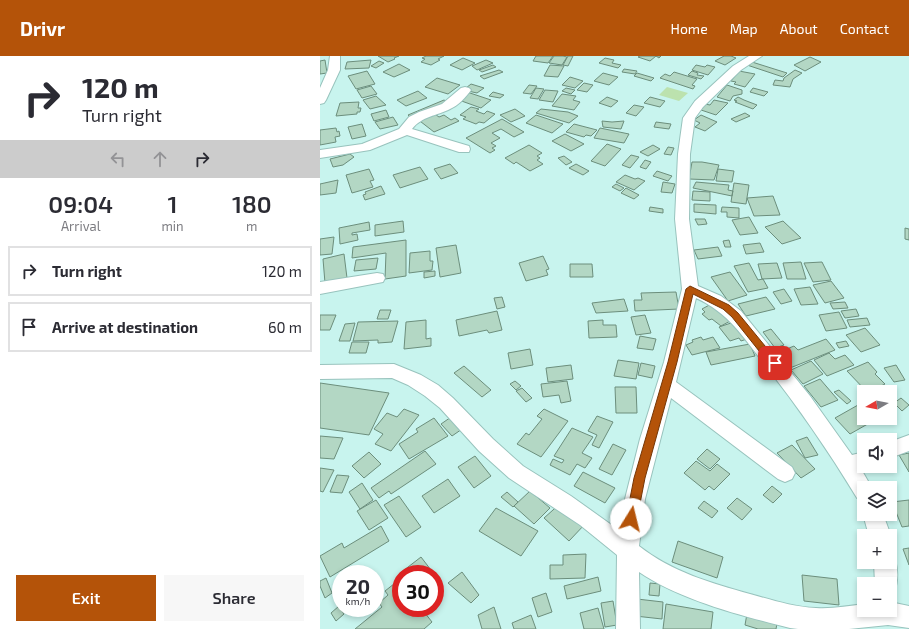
<!DOCTYPE html>
<meta charset="utf-8">
<style>
:root{--surface:#fff;--page:#f7f7f7;--text:#2b2b33;--muted:#7c7c81;--line:#e1e1e2;--accent:#b45309}
body{margin:0;font-family:"Exo 2",sans-serif;background:var(--page);color:var(--text);height:100vh;display:flex;flex-direction:column;font-size:15px;white-space:nowrap}
*{box-sizing:border-box;margin:0}
p{font-size:13px;color:var(--muted)}
.icon{flex:none;width:22px;height:22px;fill:none;stroke:currentColor;stroke-width:2;stroke-linecap:round;stroke-linejoin:round}
.map{position:relative;flex:1;overflow:hidden}
.side{display:flex;flex-direction:column;background:var(--surface);width:320px}
.side>*{flex:none}
.banner{background:#fff;color:var(--text);overflow:hidden}
.needle{width:26px;rotate:261deg}
.tools{position:absolute;left:537px;top:329px;display:grid;gap:8px}
.tools a{display:grid;place-items:center;width:40px;height:40px;border-radius:0px;background:var(--surface);box-shadow:0 2px 6px #0003;font-size:20px}
.speed{position:absolute;left:12px;top:509px;display:flex;gap:8px;font-size:20px;font-weight:700;text-align:center}
.speed>*{display:grid;place-content:center;width:52px;height:52px;border-radius:50%;background:var(--surface);box-shadow:0 2px 6px #0003;line-height:1}
.speed small{font-size:10px;font-weight:400}
.speed .limit{border:6px solid #d22;background:#fff;color:#111}
.pin{position:absolute;display:grid;place-items:center;width:34px;height:34px;color:#fff;margin:-17px;border-radius:8px;box-shadow:0 2px 6px #0006}
.me{position:absolute;width:44px;margin:-22px;rotate:9deg;stroke-linejoin:round;filter:drop-shadow(0 0 3px #0008)}
.turn{display:flex;align-items:center;gap:14px;height:84px;padding:0 16px;font-size:18px}
.turn .icon{width:52px;height:52px;stroke-width:2.5}
.turn b{display:block;font-size:28px;line-height:34px}
.lanes{display:flex;align-items:center;height:38px;padding:0 16px;background:#0003;justify-content:center;gap:20px;direction:ltr}
.lanes .off{opacity:.35}
.eta{display:flex;justify-content:space-evenly;align-items:center;height:68px;text-align:center}
.eta b{font-size:24px;font-weight:600;line-height:28px}
.button{display:flex;gap:8px;margin-top:auto;padding:8px 16px}
.button a{flex:1;height:46px;border-radius:0px;background:var(--accent);color:#fff;font-size:16px;font-weight:600;line-height:46px;text-align:center}
.button a+a{background:var(--page);color:var(--text)}
ul{padding:0;list-style:none}
li{display:flex;align-items:center;gap:12px;height:50px;margin:0 8px 6px;padding:0 8px;border:2px solid var(--line);border-radius:0px}
li div{flex:1}
li b{display:block;font-size:15px}
li em{font-style:normal}
header{display:flex;align-items:center;gap:24px;box-sizing:border-box;height:56px;padding:0 20px;background:var(--accent);color:#fff}
header strong{font-size:19px}
nav{display:flex;gap:22px;margin-inline-start:auto;font-size:14px}
main{display:flex;flex:1;min-height:0}
.map>svg:first-child{display:block}
.green{fill:#bce2ae}
.building{fill:#b3d7c4;stroke:#6c8e7c}
.lines{fill:none;stroke-linecap:round;stroke-linejoin:round}
.street-casing{stroke:#98c3bd;stroke-width:2}
.street{fill:#fff;fill-rule:evenodd}
.route{fill:#b45309;stroke:#753606}
</style>
<header>
<strong>Drivr</strong>
<nav><a>Home</a><a>Map</a><a>About</a><a>Contact</a></nav>
</header>
<main>
<section class="side">
<div class="banner">
<div class="turn"><svg class="icon" aria-label="right" viewBox="0 0 24 24"><path d="M7 20v-9h11M14 6l5 5-5 5"/></svg><div><b>120 m</b>Turn right</div></div>
<div class="lanes"><svg class="icon off" aria-label="left" viewBox="0 0 24 24"><path d="M17 20v-9H6M10 6l-5 5 5 5"/></svg><svg class="icon off" aria-label="ahead" viewBox="0 0 24 24"><path d="M12 20V5M6 11l6-6 6 6"/></svg><svg class="icon" aria-label="right" viewBox="0 0 24 24"><path d="M7 20v-9h11M14 6l5 5-5 5"/></svg></div>
</div>
<div class="eta">
<div><b>09:04</b><p>Arrival</p></div>
<div><b>1</b><p>min</p></div>
<div><b>180</b><p>m</p></div>
</div>
<ul>
<li><svg class="icon" aria-label="right" viewBox="0 0 24 24"><path d="M7 20v-9h11M14 6l5 5-5 5"/></svg><div><b>Turn right</b></div><em>120 m</em></li>
<li><svg class="icon" aria-label="arrive" viewBox="0 0 24 24"><path d="M6 21V4h12l-3 4 3 4H6"/></svg><div><b>Arrive at destination</b></div><em>60 m</em></li>
</ul>
<div class="button"><a>Exit</a><a>Share</a></div>
</section>
<div class="map">
<svg width="589" height="573" viewBox="0 0 589 573">
<rect width="100%" height="100%" fill="#c8f4ee"/>
<!-- green -->
<path class="green" d="M347 31 368 37 359 45 339 39Z"/>
<!-- building -->
<path class="building" d="M58 0H79L74 2 75 3 68 6Z
M106 0H124L118 3 120 4 111 9 101 6 105 3 102 2Z
M216 0H233L228 7 213 5Z
M234 0H243L247 1 242 9 229 7Z
M248 0H253L248 10 243 9Z
M320 0H341L339 2 336 0 330 5 318 1Z
M404 0H411L416 2 405 9 395 5Z
M490 1 501 6 485 15 474 9Z
M143 2 155 7 142 14 130 9Z
M285 2 294 4 292 7 301 9 298 12 279 7Z
M5 4 7 17 0 18V5Z
M51 4 49 12 25 13 27 6Z
M166 4 173 7 157 14 152 10Z
M59 5 64 7 56 12 51 10Z
M432 6 467 17 463 21 427 9Z
M79 8 90 14 74 21 63 16Z
M173 9 176 11 162 16 159 14Z
M230 9 244 10 238 21 224 20Z
M376 9 385 11 387 9 395 11 388 19 372 14Z
M304 13 317 15 315 18 302 16Z
M179 14 183 16 164 23 160 20Z
M475 14 482 17 473 23 470 31 453 29 455 24 463 25 464 22Z
M47 15 55 28 36 33 28 20Z
M372 15 378 17 377 19 384 20 381 23 368 19Z
M419 15 435 18 425 31 414 28 416 26 411 25Z
M354 16 377 23 372 29 375 30 373 33 340 22 345 18 350 20Z
M283 17 298 21 289 29 274 25Z
M317 17 334 22 331 25 314 20Z
M250 21 263 25 255 32 242 29Z
M117 22 140 29 128 38 105 31Z
M264 27 273 29 267 36 257 34Z
M151 28 164 32 157 37 148 35 146 32Z
M209 29 217 30 211 38 203 37Z
M407 29 422 34V38L413 40 410 45 397 41Z
M51 30 57 38 42 42 37 34Z
M216 32 224 33 218 43 210 42Z
M246 32 255 34 251 38 242 35Z
M433 32 448 36 444 40 430 36Z
M225 34 238 35 233 46 219 44Z
M98 35 107 42 86 50 77 44Z
M147 36 171 44 161 52 136 43Z
M173 36 184 39 180 42 169 40Z
M242 38 256 40 253 44 260 46 254 54 232 50Z
M56 40 66 49 50 53 43 44Z
M287 41 298 45 291 51 279 47Z
M330 41 345 45 340 51 324 47Z
M418 41 424 44 437 49 433 53 415 46 417 45 414 44Z
M124 44 128 46 91 62 88 59Z
M394 44 408 47 396 59 381 54 385 48 390 49Z
M39 46 38 52H41L40 56H37V58L16 60 20 47Z
M314 49 324 51 316 60 306 57Z
M151 51 159 53 156 55 164 58 167 55 175 58 164 67 159 66 156 68 143 63 146 61 140 59Z
M195 53 205 60 191 66 180 59Z
M221 53 248 56 258 60 249 67 216 57Z
M66 54 69 61 54 65 51 58Z
M112 56 119 61 124 59 131 64 135 62 139 65 114 76 96 62Z
M425 57 430 60 416 66 411 63Z
M216 59 243 68 232 77 206 67Z
M381 59 397 66 385 75 375 71 380 67 374 64Z
M73 61 78 69 60 73 55 66Z
M182 63 204 76 194 81 181 73 172 77 180 82 171 87 176 90 172 92 175 94 170 97 146 82Z
M282 65 292 66 304 65 301 73 283 71Z
M336 66 351 68 349 73 334 71Z
M42 68 46 80 32 83 28 71Z
M254 68 277 74 271 80 266 79 264 81 246 76Z
M16 72 17 76 19 75 20 80 15 81 16 86 0 89V74Z
M280 72 309 78 304 87 274 82Z
M245 78 264 88 251 95 232 85Z
M287 88 301 93 285 110 271 105Z
M209 89 222 97 217 100 220 102 217 104 223 108 210 115 196 106 194 108 185 102Z
M333 89 340 93 328 100 320 96Z
M348 91 354 92 351 99 344 98Z
M30 98 34 101 23 109 13 111 10 103Z
M311 99 319 101 310 112 302 109Z
M244 100 252 106 246 109 238 102Z
M325 104 331 106 326 113 320 111Z
M372 106H382L399 109 394 124 369 123Z
M130 108 138 117 121 123 114 113Z
M256 108 269 115 263 119 249 112Z
M100 111 108 123 80 132 73 119Z
M49 113 54 124 50 125 53 131 32 137 26 119Z
M398 113 414 115 412 126 396 125Z
M337 115 352 120 348 125 333 120Z
M305 119 315 123 318 122 325 125 314 134 296 126Z
M18 124 16 137 0 139V128Z
M343 126 355 128 352 137 341 136Z
M376 126 409 129 408 134 413 135 412 140 373 132Z
M414 127 429 129 426 148 411 146Z
M296 128 304 132 300 135 292 131Z
M61 130 65 138 45 144 43 139 46 138 45 136Z
M306 132 319 139 314 143 301 137Z
M373 135 390 136V145L372 144Z
M453 140 460 159 434 160 427 142Z
M374 148 396 149V158L374 156Z
M330 151 343 153V157L329 155Z
M402 151 419 152V162L407 161V156H401Z
M429 161 438 177 420 179 412 164Z
M375 163H385L387 168 378 169Z
M83 165 84 176 55 180V169Z
M463 165 481 182 462 188 445 171Z
M49 166 50 174 32 177V179L37 178 38 184 20 188 19 172Z
M585 172 589 173V184L585 183Z
M14 181 12 198 0 199V183Z
M86 184V220L65 223 66 197 32 202 33 191Z
M409 184 411 191H405L403 185Z
M440 187 444 196 426 198 423 189Z
M136 189 141 217 120 221 116 192Z
M398 191 402 200 378 203 374 194Z
M110 195V205H113L112 214 89 217 90 197Z
M24 198 27 222 5 227 3 203Z
M223 200 229 213 226 214 228 219 206 225 199 207Z
M58 202 56 213 34 215 36 204Z
M481 206 486 223H467L463 207Z
M502 206 511 224 493 226 484 207Z
M429 207 438 224 443 223 448 232 428 236 414 210Z
M457 207 462 222 442 223 438 208Z
M250 208H272L273 221H250Z
M115 215V220L104 222V216Z
M410 216 427 239 408 245 391 221Z
M511 225 524 242 505 247 493 229Z
M490 231 498 248 481 249 474 233Z
M464 233 472 245 461 248 453 236Z
M356 236 359 253 315 255 314 244H322L321 237Z
M182 241 185 251 177 253 174 242Z
M446 241 455 253 426 260 418 248Z
M304 243 308 255 276 257 272 247Z
M525 246 528 252 513 253 510 247Z
M393 247 401 258 412 264 401 270 392 263 389 264 382 258 385 256 382 253Z
M536 253 539 260 525 262 521 255Z
M60 254H71L68 263H57Z
M177 255 182 274 169 277 167 274 139 280 136 264Z
M519 256 527 272 506 275 499 259Z
M0 259H16L10 274H0Z
M325 259 331 277 316 279 311 261Z
M547 262 550 269 530 271 527 264Z
M106 264V283L111 282V290L84 293 86 266Z
M283 264V269H296L297 281 269 282 268 265Z
M78 265 72 286 58 287V284L33 285 38 266Z
M414 266 427 283 421 285 419 282 410 285 399 271Z
M35 267 30 285H19L25 268Z
M545 272 560 289 541 296 526 279Z
M451 273 464 289 455 292 443 276Z
M320 280 336 283 333 294 317 292Z
M381 281 383 284 393 281 400 292 372 299 366 289 373 286 372 284Z
M506 283 515 294 470 312 457 297 474 290 478 294Z
M526 285 529 290 519 292 516 287Z
M32 286H49L46 297H29Z
M430 288 435 300 391 309 386 296Z
M210 293 213 309 191 313 188 297Z
M509 297 515 303 525 299 534 309 507 320 494 304Z
M298 304 319 307 316 323 294 320Z
M491 305 503 318 483 328 471 314Z
M548 306 557 316 555 318 565 328 549 336H547L527 315Z
M321 307 335 310 332 322 318 319Z
M251 309 253 323 228 326 226 312Z
M576 309 585 324 574 326 564 312Z
M144 310 171 334 162 341 134 317Z
M500 323 518 344 501 351 484 330Z
M195 325 201 330 196 334 190 328Z
M247 325 251 345 241 347 239 339 223 341 221 328Z
M0 327 69 337 49 379 0 372Z
M295 331H316L317 357H296Z
M202 332 212 342 206 346 196 335Z
M519 334 531 345 527 348 514 336Z
M581 342 589 349 582 355 574 347Z
M538 349 544 355V362H550L553 365 530 378 515 362Z
M84 353 99 359 71 395 55 388 63 378 54 373 67 357 77 361Z
M224 353 248 365 221 401 197 388 206 377 209 379 222 363 217 360Z
M134 359 145 371 132 380 121 368Z
M277 360 293 366 279 392 272 389 277 379 268 375Z
M114 362 128 380 89 403 79 388 98 376 96 373Z
M252 372 273 381 262 397 272 402 265 412 257 408 250 419 230 409 233 403 242 407 244 404 234 400Z
M0 380 23 382 14 403 0 402Z
M487 381 498 399 485 402 476 385Z
M293 388 306 394 292 419 279 413Z
M472 389 495 413 481 422 457 397Z
M387 393 400 403 390 413 377 403Z
M105 395 116 408 71 438 69 435 59 442 51 432Z
M49 396 61 408 44 422 32 410Z
M589 397V416L579 399Z
M155 400 171 420 154 432 138 411Z
M376 405 390 415 397 408 410 418 394 434 389 430 385 434 364 417Z
M0 412 14 414 3 436 0 435Z
M263 416 295 432 285 447 254 430Z
M17 419 29 420 22 437 10 436Z
M128 423 140 440 114 457 102 440Z
M42 427 53 444 40 453 29 436Z
M452 430 462 438 453 447 443 439Z
M210 435 230 452 214 468 194 450Z
M187 436 198 446 193 451 181 441Z
M79 440 101 471 86 481 64 449Z
M417 442 432 453 422 464 407 452Z
M56 444 68 462 49 474 37 455Z
M589 444V470L582 471 572 446Z
M384 445 398 455 392 462 378 452Z
M242 446 266 467 249 485 224 462Z
M176 452 218 475 201 500 159 475Z
M61 470 69 485 10 521 0 500 22 487 24 492Z
M358 485 403 501 397 522 352 506Z
M589 492V509L583 493Z
M266 498 265 522 230 523V509H243V499Z
M101 501 114 518H81V521L79 518Z
M142 516 159 539 151 547 128 527Z
M482 519 517 523 519 549 484 545Z
M278 521 281 535 247 543 244 530Z
M6 522 12 537 5 542 0 530V525Z
M79 524 81 527V552H101L112 566 104 573H35L62 551 59 547 68 539 65 535Z
M330 527 340 528 339 540 329 539Z
M226 537 232 556 218 561 212 542Z
M317 543 343 546 342 563 315 560Z
M293 545 297 569 285 571 281 547Z
M346 548 393 556 391 573H343Z
M19 550 24 558 16 565 11 557Z
M174 551 181 573H162L158 559Z
M278 552 284 573H264L260 557Z
M428 552 458 562 456 573H438L425 569Z
M211 559 216 573H194L192 567Z"/>
<g class="lines">
<!-- street casing -->
<g class="street-casing">
<path id="street" d="M10 0H20V14L6 44 4 47 0 48V32L8 14Z
M429 0H442L421 14 383 51 375 62 370 98 369 163 378 230 401 240 421 255 490 340 532 399 544 396V410H551L541 413 552 432H544V445L537 442C509 396 479 352 445 309 423 281 409 257 376 242L356 326 472 411 475 417 472 423 465 426 458 423 351 342 325 443 319 490C352 516 391 527 430 538 452 544 473 551 496 552 512 553 528 550 544 548V554H570V546L589 550V572L568 569 529 573H478L470 572C422 560 360 544 319 516L320 573H296L297 499 260 469 189 422 159 395 120 352 105 340 88 329 72 322 0 323V309L74 308 101 319 118 329 133 342 173 383 203 410 251 440 300 475 305 443 320 383 344 306 362 233 355 163 358 98 363 62 375 45 413 10Z
M145 31 149 32 151 34C146 41 138 50 130 53 117 60 102 60 92 73L149 90 150 93 149 96H139L87 79 50 94 0 102V94L42 88 79 73 89 61 99 56 122 48 141 32Z
M57 217 63 218 65 222 63 226 0 238V226Z
M589 379V395L570 402V386Z
M544 455V458H563L571 480 570 481V480H549L543 458Z
M570 498 573 499C578 510 579 524 574 536L570 537V528H555L554 506H570Z"/>
</g>
<!-- street -->
<use href="#street" class="street"/>
</g>
<!-- route -->
<path class="route" d="M370 230 409 249 418 257 459 307 458 310H451L412 261 403 253 373 238 357 306 325 422 317 463 315 466 311 468 307 466 306 463 314 422 348 306 366 233Z"/>
</svg>
<div class="tools">
<a><svg class="needle" viewBox="-14 -14 28 28"><path d="M0-13l5 13h-10z" fill="#e53935"/><path d="M0 13l5-13h-10z" fill="#7c7c81"/></svg></a>
<a><svg class="icon" aria-label="sound" viewBox="0 0 24 24"><path d="M4 9h4l5-4v14l-5-4H4zM17 9q2 3 0 6"/></svg></a>
<a><svg class="icon" aria-label="layers" viewBox="0 0 24 24"><path d="M12 4l9 5-9 5-9-5zM3 14l9 5 9-5"/></svg></a>
<a>+</a>
<a>−</a>
</div>
<div class="speed"><div>20<small>km/h</small></div><div class="limit">30</div></div>
<div class="pin" style="left:455px;top:307px;background:#d93025"><svg class="icon" aria-label="arrive" viewBox="0 0 24 24"><path d="M6 21V4h12l-3 4 3 4H6"/></svg></div>
<svg class="me" style="left:311px;top:463px" viewBox="-20 -20 40 40"><circle r="19" fill="#fff"/><path d="M0-13L10 11 0 6-10 11z" fill="#b45309"/></svg>
</div>
</main>
